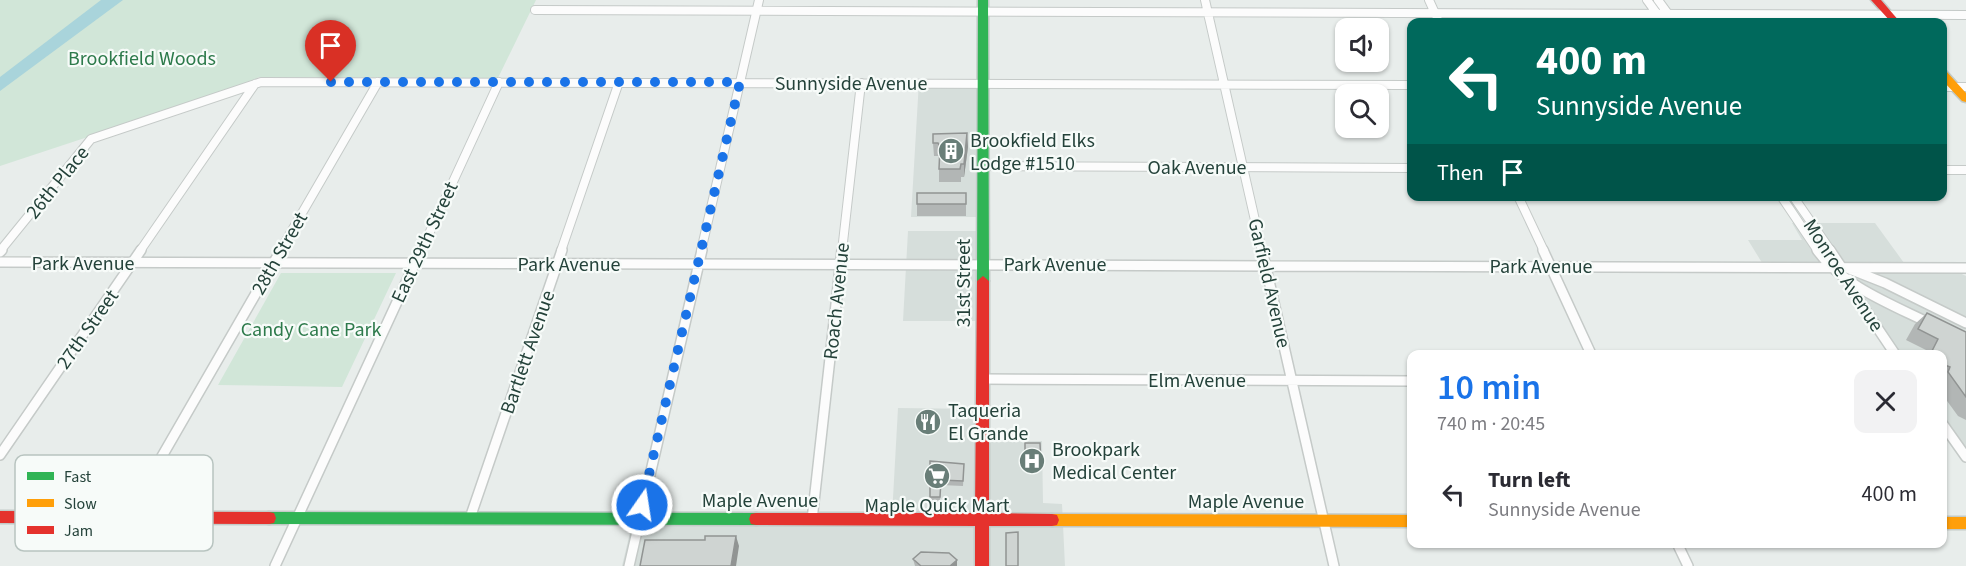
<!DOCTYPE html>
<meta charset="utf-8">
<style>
:root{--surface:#fff;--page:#f2f2f3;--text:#2b2b33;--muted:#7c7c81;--accent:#1a73e8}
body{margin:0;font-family:"Source Sans 3",sans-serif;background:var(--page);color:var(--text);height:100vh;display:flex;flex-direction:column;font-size:22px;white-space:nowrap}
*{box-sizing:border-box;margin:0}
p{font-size:20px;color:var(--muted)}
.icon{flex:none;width:33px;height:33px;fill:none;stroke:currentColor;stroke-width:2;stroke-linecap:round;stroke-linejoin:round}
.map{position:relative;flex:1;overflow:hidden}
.panel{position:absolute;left:1407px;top:350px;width:540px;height:198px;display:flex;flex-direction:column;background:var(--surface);border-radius:12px;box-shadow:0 2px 4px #0004}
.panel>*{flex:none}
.hud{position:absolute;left:1407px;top:18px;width:540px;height:183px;border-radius:12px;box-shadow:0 2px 4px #0004;background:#00695c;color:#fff;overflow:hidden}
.fabs{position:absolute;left:1335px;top:18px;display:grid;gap:12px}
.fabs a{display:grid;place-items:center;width:54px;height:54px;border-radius:12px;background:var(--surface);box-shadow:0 2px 4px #0004;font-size:30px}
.pin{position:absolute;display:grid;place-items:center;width:51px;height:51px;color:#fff;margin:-62px -26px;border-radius:50% 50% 50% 0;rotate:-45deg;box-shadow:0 0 6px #0007}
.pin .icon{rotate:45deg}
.me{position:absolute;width:66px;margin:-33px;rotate:13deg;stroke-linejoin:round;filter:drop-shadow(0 0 4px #0008)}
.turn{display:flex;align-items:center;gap:21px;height:126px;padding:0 30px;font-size:27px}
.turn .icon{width:78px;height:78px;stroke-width:2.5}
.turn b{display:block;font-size:42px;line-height:51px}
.then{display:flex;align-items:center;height:57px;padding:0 30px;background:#0003;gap:12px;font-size:22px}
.round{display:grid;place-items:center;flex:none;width:63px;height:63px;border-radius:12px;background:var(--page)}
.head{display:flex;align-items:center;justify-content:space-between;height:102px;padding:0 30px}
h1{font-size:36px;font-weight:600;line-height:45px;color:var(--accent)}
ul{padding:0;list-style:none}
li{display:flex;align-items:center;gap:18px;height:84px;padding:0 30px}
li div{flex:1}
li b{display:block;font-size:22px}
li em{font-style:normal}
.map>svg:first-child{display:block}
.built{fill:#d6dedb}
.green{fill:#d1e6d8}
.water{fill:#a9d4db}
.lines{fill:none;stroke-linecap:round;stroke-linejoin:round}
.street-far1-casing{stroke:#c5cac8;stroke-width:10}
.street-casing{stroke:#c5cac8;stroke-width:12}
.fast-casing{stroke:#c3cbc8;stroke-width:3}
.slow-casing{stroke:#c3cbc8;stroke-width:3}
.jam-casing{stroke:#c3cbc8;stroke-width:3}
.street-far1{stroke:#fcfcfc;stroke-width:8}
.street{stroke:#fcfcfc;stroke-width:9}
.fast{fill:#30b455;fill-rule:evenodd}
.slow{fill:#ff9f0a;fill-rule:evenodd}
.jam{fill:#e5322d;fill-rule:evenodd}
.wall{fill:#b2b6b5}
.shaded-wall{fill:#919493}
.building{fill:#cfd4d2;stroke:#919493;stroke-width:1.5}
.route{stroke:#1a73e8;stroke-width:10;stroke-dasharray:0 18}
.labels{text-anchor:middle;stroke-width:4.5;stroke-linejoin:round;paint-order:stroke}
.park-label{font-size:20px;fill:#2d7a4b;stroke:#f7fbf9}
.street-label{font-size:20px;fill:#24423a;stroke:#f7fbf9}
.poi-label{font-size:20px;fill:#24423a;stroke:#f7fbf9;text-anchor:start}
.key{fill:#f7fbf9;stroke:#b8c4c0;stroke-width:1.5}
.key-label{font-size:16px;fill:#24423a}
</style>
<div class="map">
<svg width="1966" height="566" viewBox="0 0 1966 566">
<rect width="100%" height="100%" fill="#e8edeb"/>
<!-- built -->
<path class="built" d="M919 81H980V217H911Z
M1792 223H1875L1907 267 1949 268 1966 276V450L1943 416 1942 354H1900L1841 266H1764L1748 240H1802Z
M908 231H980V321H903Z
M898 408 979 409 978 516H892Z
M1042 441 1043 503 1062 504 1065 566H987L988 442Z
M979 522V566H622L632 524Z"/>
<!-- green -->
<path class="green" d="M0 0H536L498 78 259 77 236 88 0 166Z
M281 273H396L342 387 218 385Z"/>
<!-- water -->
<path class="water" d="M101 0H123L0 91V77Z"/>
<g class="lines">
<!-- street-far1 casing -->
<g class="street-far1-casing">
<path id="street-far1" d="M1205 0 1262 251
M1429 0 1439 22
M1647 0 1663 22
M1658 0 1674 22
M535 10 1966 15
M1942 87H1966
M983 166 1412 168
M1942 170H1966
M1518 196 1544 251
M1781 196 1818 251
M1793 196 1831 251
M0 251 91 139 261 82 1412 85
M140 251 255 84
M280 251 378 82
M421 251 499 82
M561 251 619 82
M701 251 759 0
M842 251 861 83"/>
</g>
<!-- street casing -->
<g class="street-casing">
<path id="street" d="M1262 250 1334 566
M1543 250 1591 354
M1817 250C1842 286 1893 305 1931 324
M1830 250 1842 268
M0 252 2 250
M0 262 1966 268
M1847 268 1885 283 1966 323
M1849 279 1858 299 1895 354
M983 379 1412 381
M1942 423 1966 457
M0 455 141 250
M127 517 281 250
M470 518 562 250
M812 520 842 250
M1677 543 1688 566
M275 566 421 250
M629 566 702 250"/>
</g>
<!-- fast casing -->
<g class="fast-casing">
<path id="fast" d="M978 0H988L989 281 983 286 977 281Z
M269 512 756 513 761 514 763 519 761 524 756 525 269 524 264 523 262 518 264 513Z"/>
</g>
<!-- slow casing -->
<g class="slow-casing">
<path id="slow" d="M1942 70 1946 71 1966 93V102L1962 101 1942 80Z
M1052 514 1412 515V527L1052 526 1047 525 1045 520 1047 515Z
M1942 517H1966V529H1942Z"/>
</g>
<!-- jam casing -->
<g class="jam-casing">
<path id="jam" d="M1871 0H1881L1900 22H1891Z
M983 276 989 281V513L1052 514 1057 515 1059 520 1057 525 1052 526H989V566H975V526L756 525 751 524 749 519 751 514 756 513H975L977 281Z
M0 511 269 512 274 513 276 518 274 523 269 524 0 523Z"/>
</g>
<!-- street-far1 -->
<use href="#street-far1" class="street-far1"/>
<!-- street -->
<use href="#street" class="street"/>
<!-- fast -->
<use href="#fast" class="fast"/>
<!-- slow -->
<use href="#slow" class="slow"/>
<!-- jam -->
<use href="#jam" class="jam"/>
</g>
<!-- wall -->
<path class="wall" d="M967 133 968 147 964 177H961V182H939V156H934L933 143Z
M966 193V216H917V204Z
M1927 313 1966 332V420L1958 416 1942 394V354H1924L1926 350 1906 340 1915 324Z
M1025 443 1041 465 1040 472H1025Z
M930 461 964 464 963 486 941 485 940 502H931Z
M913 559 957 566H915Z"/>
<!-- shaded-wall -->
<path class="shaded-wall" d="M967 133 968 147 964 177V164Z
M736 536 739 546 736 566H731Z
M957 560V566H950Z"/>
<!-- building -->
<path class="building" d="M967 133 964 164H961L960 169H939L940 147 938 143H933V134Z
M917 193H966V204H917Z
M1927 313 1966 332V397L1948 372 1950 367 1942 364V354H1934L1932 351 1938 339 1918 329Z
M1025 443H1040L1041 465H1025Z
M930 461 964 464 963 481 941 480 940 497H930Z
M1018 532V566H1006V533Z
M705 536H736L731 566H640L645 540H705Z
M921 552 949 553 957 560 950 566H921L913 559Z"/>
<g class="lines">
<!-- route -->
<path class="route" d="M331 82H740L642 505"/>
</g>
<!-- icons -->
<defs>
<g id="building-disc" transform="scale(1.35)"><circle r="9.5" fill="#697e78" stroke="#f7fbf9"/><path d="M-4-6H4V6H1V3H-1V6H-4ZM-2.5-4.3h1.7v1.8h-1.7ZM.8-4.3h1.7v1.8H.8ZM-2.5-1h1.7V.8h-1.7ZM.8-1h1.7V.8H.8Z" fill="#fff"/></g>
<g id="restaurant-disc" transform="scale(1.35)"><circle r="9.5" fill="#697e78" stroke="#f7fbf9"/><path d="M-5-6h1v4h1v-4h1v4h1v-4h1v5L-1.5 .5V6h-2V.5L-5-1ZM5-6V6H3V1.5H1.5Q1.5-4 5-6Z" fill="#fff"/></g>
<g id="hospital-disc" transform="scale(1.35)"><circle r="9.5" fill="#697e78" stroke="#f7fbf9"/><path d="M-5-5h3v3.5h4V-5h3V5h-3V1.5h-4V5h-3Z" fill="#fff"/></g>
<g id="supermarket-disc" transform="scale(1.35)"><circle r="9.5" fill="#697e78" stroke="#f7fbf9"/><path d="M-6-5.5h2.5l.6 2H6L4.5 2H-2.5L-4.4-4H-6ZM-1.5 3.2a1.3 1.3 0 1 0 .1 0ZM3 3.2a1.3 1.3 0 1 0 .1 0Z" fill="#fff"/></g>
</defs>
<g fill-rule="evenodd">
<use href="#building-disc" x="951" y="151"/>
<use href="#restaurant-disc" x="928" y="422"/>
<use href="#hospital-disc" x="1032" y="461"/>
<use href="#supermarket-disc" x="937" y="476"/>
</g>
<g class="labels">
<!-- park labels -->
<g class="park-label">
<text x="142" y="65">Brookfield Woods</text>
<text x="311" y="336">Candy Cane Park</text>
</g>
<!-- street labels -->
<g class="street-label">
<text x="851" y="90">Sunnyside Avenue</text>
<text x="1197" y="174">Oak Avenue</text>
<text transform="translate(57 182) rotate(-51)" y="7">26th Place</text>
<text transform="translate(424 242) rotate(-65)" y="7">East 29th Street</text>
<text transform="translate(279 253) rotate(-60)" y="7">28th Street</text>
<text x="83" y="270">Park Avenue</text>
<text x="569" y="271">Park Avenue</text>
<text x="1055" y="271">Park Avenue</text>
<text x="1541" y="273">Park Avenue</text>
<text transform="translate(1844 275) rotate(57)" y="7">Monroe Avenue</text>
<text transform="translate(963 283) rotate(-90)" y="7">31st Street</text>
<text transform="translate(1270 283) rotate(77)" y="7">Garfield Avenue</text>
<text transform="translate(836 301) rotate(-84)" y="7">Roach Avenue</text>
<text transform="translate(87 329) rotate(-55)" y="7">27th Street</text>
<text transform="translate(527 352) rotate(-71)" y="7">Bartlett Avenue</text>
<text x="1197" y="387">Elm Avenue</text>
<text x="760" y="507">Maple Avenue</text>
<text x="1246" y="508">Maple Avenue</text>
</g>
<!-- poi labels -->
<g class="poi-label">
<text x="970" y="147">Brookfield Elks<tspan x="970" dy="23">Lodge #1510</tspan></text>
<text x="948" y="417">Taqueria<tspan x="948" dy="23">El Grande</tspan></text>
<text x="1052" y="456">Brookpark<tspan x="1052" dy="23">Medical Center</tspan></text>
<text x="937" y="512" text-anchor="middle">Maple Quick Mart</text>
</g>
</g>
<!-- legend -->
<rect x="15" y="455" width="198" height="96" rx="9" class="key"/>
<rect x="27" y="472" width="27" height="8" fill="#30b455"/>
<rect x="27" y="499" width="27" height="8" fill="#ff9f0a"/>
<rect x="27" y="526" width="27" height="8" fill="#e5322d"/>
<g class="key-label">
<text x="64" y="482">Fast</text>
<text x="64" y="509">Slow</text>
<text x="64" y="536">Jam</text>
</g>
</svg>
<div class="fabs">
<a><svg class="icon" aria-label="sound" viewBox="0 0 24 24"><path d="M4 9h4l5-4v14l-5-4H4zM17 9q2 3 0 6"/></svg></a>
<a><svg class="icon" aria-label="search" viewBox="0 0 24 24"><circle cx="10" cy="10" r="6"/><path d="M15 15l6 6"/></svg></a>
</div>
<div class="pin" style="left:331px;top:82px;background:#d93025"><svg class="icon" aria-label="arrive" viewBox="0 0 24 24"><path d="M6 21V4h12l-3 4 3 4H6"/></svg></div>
<svg class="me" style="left:642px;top:505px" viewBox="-20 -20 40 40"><circle r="17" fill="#1a73e8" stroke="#fff" stroke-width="3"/><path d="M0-11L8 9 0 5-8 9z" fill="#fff"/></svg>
<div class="hud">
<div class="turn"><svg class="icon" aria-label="left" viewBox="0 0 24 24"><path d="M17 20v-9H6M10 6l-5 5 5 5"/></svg><div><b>400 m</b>Sunnyside Avenue</div></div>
<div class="then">Then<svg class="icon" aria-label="arrive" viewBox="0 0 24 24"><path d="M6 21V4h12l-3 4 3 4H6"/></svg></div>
</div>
<section class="panel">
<div class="head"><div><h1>10 min</h1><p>740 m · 20:45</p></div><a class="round"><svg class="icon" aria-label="close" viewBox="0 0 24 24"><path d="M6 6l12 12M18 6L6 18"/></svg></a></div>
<ul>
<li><svg class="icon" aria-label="left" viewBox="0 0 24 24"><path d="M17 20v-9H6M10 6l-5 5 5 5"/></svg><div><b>Turn left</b><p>Sunnyside Avenue</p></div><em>400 m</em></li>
</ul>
</section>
</div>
